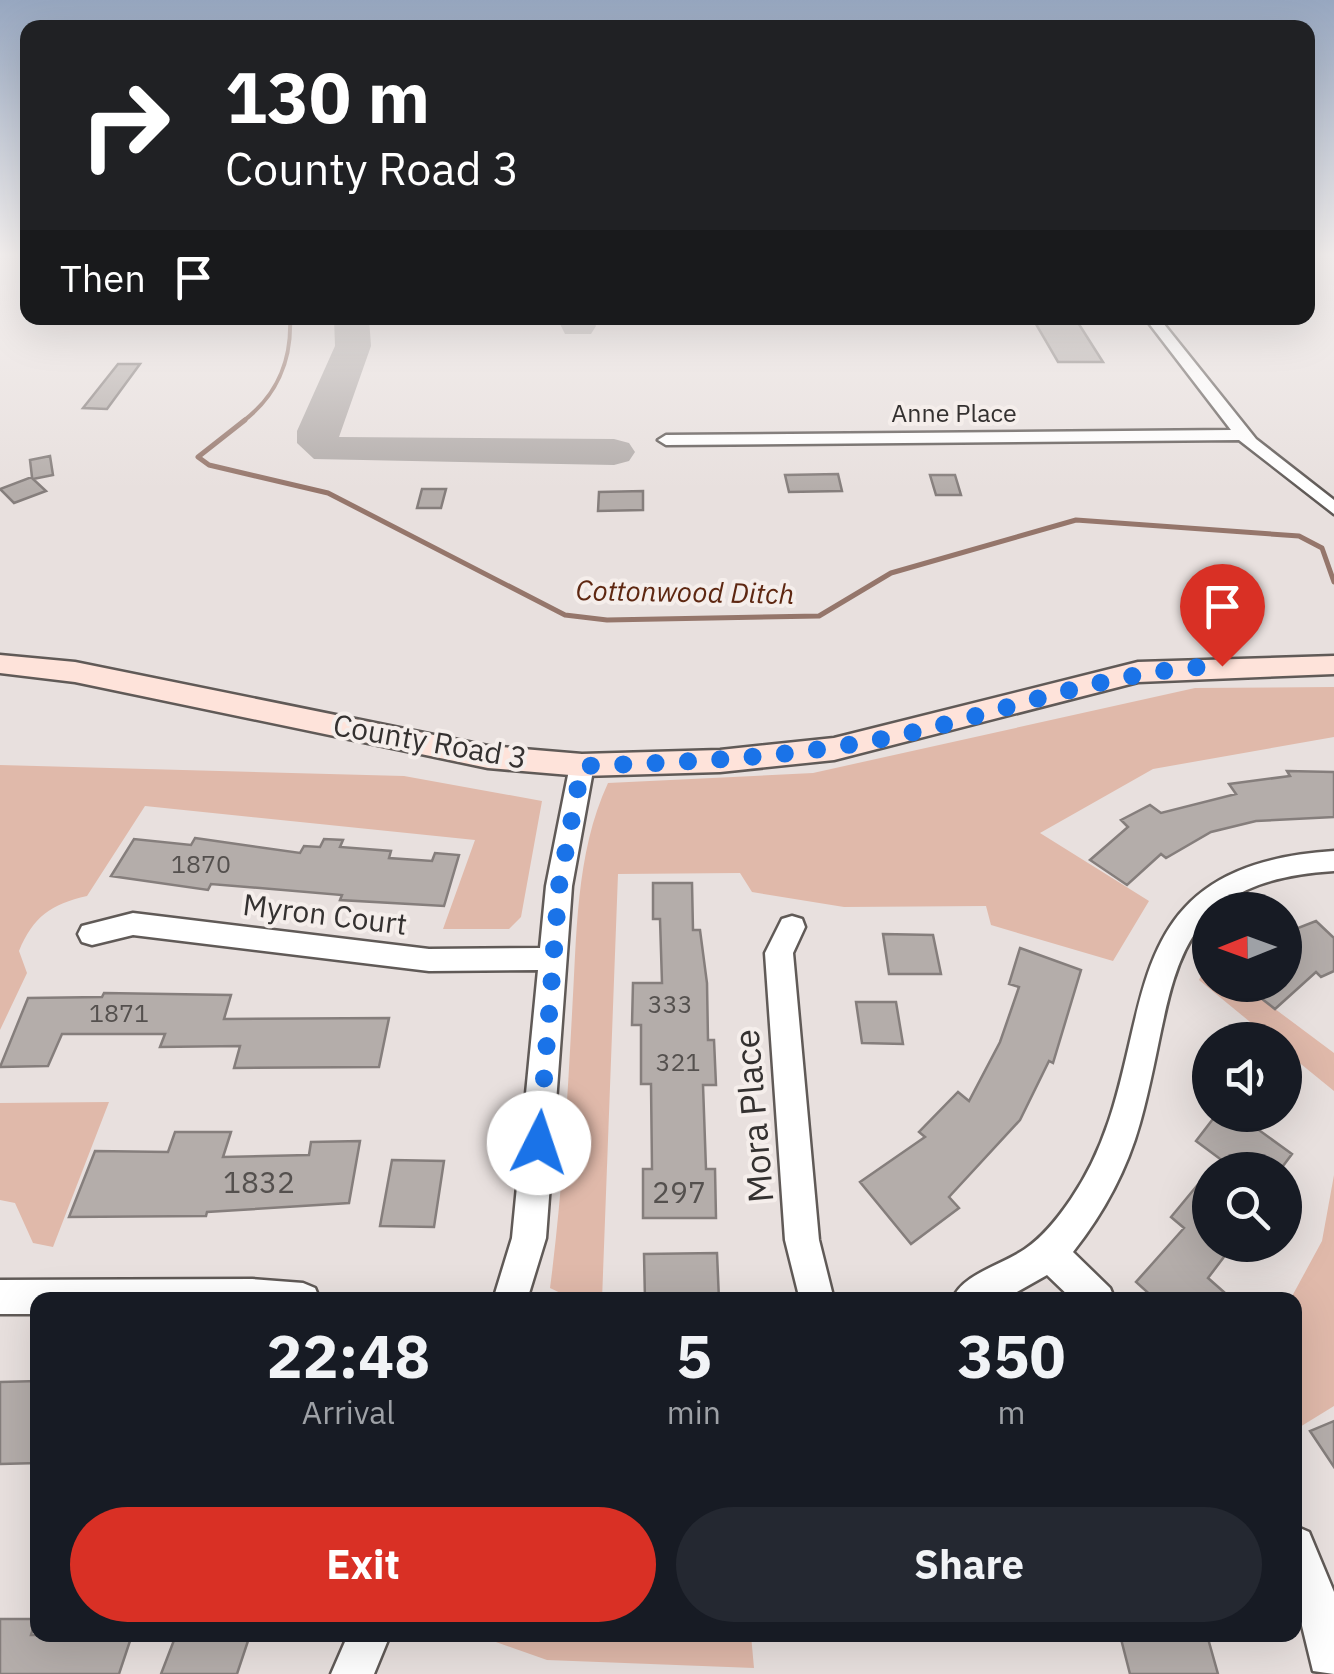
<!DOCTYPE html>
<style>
:root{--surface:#171b24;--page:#242831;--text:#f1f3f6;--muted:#9ea1a6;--accent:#d93025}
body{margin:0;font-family:"IBM Plex Sans",sans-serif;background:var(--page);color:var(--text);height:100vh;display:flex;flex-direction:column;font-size:38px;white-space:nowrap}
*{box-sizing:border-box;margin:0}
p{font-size:32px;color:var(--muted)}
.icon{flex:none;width:55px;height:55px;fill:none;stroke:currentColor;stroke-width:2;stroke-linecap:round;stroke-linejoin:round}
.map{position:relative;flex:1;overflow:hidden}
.sheet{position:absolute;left:30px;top:1292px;width:1272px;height:350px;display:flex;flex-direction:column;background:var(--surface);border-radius:20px;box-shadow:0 10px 40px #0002}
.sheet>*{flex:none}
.guide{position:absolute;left:20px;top:20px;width:1295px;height:305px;border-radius:20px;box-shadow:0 10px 40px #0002;background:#202124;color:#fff;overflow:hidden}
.needle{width:65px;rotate:269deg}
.controls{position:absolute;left:1192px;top:892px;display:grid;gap:20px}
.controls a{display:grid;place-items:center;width:110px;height:110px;border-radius:50%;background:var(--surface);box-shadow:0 10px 40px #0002;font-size:50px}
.pin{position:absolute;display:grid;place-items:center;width:85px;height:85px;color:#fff;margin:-102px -42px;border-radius:50% 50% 50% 0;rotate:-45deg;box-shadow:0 0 10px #0007}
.pin .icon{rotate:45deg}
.me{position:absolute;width:110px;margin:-55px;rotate:4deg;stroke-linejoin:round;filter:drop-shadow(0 0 8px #0008)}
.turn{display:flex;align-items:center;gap:35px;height:210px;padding:0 40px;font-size:45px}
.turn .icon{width:130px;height:130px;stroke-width:2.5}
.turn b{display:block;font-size:70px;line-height:85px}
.then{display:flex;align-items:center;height:95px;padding:0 40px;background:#0003;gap:20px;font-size:38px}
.eta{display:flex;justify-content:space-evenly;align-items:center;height:170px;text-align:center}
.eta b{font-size:60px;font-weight:800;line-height:70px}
.action{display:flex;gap:20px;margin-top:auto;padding:20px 40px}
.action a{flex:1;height:115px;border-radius:60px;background:var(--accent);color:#fff;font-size:40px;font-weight:800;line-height:115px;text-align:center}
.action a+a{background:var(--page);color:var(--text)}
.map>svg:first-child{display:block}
.green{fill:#e0b9aa}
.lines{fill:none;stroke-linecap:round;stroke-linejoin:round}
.stream-far1{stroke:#95766b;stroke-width:4}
.stream{stroke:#95766b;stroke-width:5}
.taxiway{fill:#b2acaa;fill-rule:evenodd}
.building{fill:#b4adaa;stroke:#857e7c;stroke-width:2.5}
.street-casing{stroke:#605a57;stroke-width:5}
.secondary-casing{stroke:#605a57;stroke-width:5}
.street{fill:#fff;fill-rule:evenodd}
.secondary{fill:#fee3da;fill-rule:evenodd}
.route{stroke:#1a73e8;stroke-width:18;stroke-dasharray:0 32.4}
.labels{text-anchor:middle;stroke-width:8;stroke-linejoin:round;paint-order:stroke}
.far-street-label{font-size:25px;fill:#343130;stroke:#f5eeeb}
.number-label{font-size:25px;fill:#54504e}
.far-water-label{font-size:28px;font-style:italic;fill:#5e2711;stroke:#f5eeeb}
.street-label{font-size:30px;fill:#343130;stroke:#f5eeeb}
.near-number-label{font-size:30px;fill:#54504e}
.near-street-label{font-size:35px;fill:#343130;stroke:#f5eeeb}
</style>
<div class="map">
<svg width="1334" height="1674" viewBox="0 0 1334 1674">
<rect width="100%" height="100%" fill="#e8e0de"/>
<!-- green -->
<path class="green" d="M1334 687V737L1153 769 1040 833 1149 901 1113 961 991 925 986 906 844 907 752 892 740 873 618 874 602 1300H575L550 1288C562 1197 567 1106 572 1014 577 937 575 854 608 783L813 773 1195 688Z
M0 765 404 776 542 801 521 917 509 929H443L475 840 145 806 87 896C51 904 33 917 19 951L27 973 0 1030Z
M1209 959 1210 985H1243L1334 1053V1091L1285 1051V1040H1272L1199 980Z
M109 1102 53 1247 33 1243 15 1203 0 1200V1103Z
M1334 1175V1406L1295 1430V1300H1290L1322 1241Z
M476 1635H751L754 1668 547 1660Z"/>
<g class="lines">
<!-- stream-far1 -->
<path class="stream-far1" d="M242 422C276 397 292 361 290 318"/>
<!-- stream -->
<path class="stream" d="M245 420 198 457 209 465 328 493 565 615 607 620 819 616 891 573 1076 520 1299 536 1322 548 1334 582"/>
<!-- taxiway -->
<path class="taxiway" d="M334 318H369L371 346 339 437 614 439 629 443 635 452 629 461 614 465 314 459 297 443V431L335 346Z
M557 318H592L596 326 591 334H565Z"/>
</g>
<!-- building -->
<path class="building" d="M1075 318 1103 362H1058L1033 319Z
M118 364H140L107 409 83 408Z
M50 456 53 475 33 479 46 491 14 503 0 489 32 477 30 460Z
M838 474 842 491 789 492 785 475Z
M930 475H955L961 495H936Z
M422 489H446L441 508H417Z
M643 491V510L598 511 599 492Z
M1287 771 1334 772V817L1256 821 1211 832 1166 858 1161 854 1127 885 1090 860 1128 827 1121 820 1150 805 1161 813 1236 794 1229 784 1290 776Z
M195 838 300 853 304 846 320 847 324 839 343 840 340 847 391 851 389 858 432 861 435 853 459 855 444 906 340 900 342 895 211 884 208 890 111 876 134 839 191 845Z
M653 883H692L693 930H700L707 983 708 1040H714L716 1085H703L706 1169H715L716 1218H643V1169H652L651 1084H641V1025H632L633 983H662L660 919H653Z
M1316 921 1334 938V971L1321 977 1316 972 1275 1009 1244 985H1285V933Z
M883 934 933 935 941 974H889Z
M1020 948 1081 970 1053 1063 1049 1061 1020 1120 949 1197 959 1208 911 1244 860 1182 925 1137 919 1132 958 1092 969 1101 1000 1042 1019 987 1009 984Z
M104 993 231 995 224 1019 389 1018 379 1067 234 1068 240 1046 160 1047 165 1034H62L48 1066 0 1067 28 998 102 997Z
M856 1002H896L903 1044 862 1043Z
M1216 1115H1238L1292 1154 1280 1170H1235L1196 1141Z
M175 1132H231L223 1157 309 1155 311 1142 360 1141 349 1203 207 1212 206 1216 69 1217 95 1151 168 1152Z
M392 1160 444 1161 434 1227 380 1226Z
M1210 1170V1245H1233L1208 1278 1233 1300H1156L1136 1282 1184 1228 1171 1217Z
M717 1253 719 1300H645L644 1254Z
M38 1381V1463L0 1464V1382Z
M1334 1421V1467L1310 1431Z
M0 1619H36L31 1635H132L119 1674H0Z
M176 1635H250L237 1674H161Z
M1120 1635H1207L1218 1674H1130Z"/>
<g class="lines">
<!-- street casing -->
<g class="street-casing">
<path id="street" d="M1145 318H1159L1256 439 1334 500V514L1239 440 666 445 658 440 666 435 1231 430Z
M582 757 594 765 572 886 546 1238 527 1300H493L512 1238 538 970 429 971 133 935 92 945 82 942 78 934 82 926 133 913 429 949 540 948 546 886 570 765Z
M1334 851V871C1157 882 1178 989 1140 1123 1127 1170 1103 1214 1073 1252L1110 1288 1115 1300H1073L1047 1275 1003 1300H952C962 1274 1002 1265 1025 1249 1044 1236 1058 1218 1071 1199 1171 1053 1086 867 1334 851Z
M792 916 802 919 805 927 793 953 819 1240 834 1300H800L785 1240 765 953 782 919Z
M252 1279 303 1283 315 1288 320 1300H38V1314H0V1280Z
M1295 1526 1309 1532 1334 1592V1674L1313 1671 1295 1597Z
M348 1635H390L374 1674H331Z"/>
</g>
<!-- secondary casing -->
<g class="secondary-casing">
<path id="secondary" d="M0 655 75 662 488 746 582 754 720 750 834 738 1138 662 1334 656V674L1138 682 834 760 720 772 582 776 488 768 75 682 0 673Z"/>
</g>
<!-- street -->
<use href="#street" class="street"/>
<!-- secondary -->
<use href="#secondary" class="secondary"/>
</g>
<!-- sky -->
<linearGradient id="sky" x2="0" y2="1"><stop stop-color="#97a7c0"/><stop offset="0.52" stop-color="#f5f1f0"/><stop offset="1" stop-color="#f5f1f0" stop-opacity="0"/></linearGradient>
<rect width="1334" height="490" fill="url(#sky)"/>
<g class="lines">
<!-- route -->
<path class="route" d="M539 1143 559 886 582 766C689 762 795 758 901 735 1009 711 1110 669 1222 666"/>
</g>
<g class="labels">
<!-- far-street labels -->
<g class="far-street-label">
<text x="954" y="422">Anne Place</text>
</g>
<!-- number labels -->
<g class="number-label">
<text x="201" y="873">1870</text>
<text x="670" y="1013">333</text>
<text x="119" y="1022">1871</text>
<text x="678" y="1071">321</text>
</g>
<!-- far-water labels -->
<g class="far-water-label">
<text transform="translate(685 592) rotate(1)" y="10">Cottonwood Ditch</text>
</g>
<!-- street labels -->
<g class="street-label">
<text transform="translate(430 742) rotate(10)" y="10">County Road 3</text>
<text transform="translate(325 915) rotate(7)" y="10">Myron Court</text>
</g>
<!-- near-number labels -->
<g class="near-number-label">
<text x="259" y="1193">1832</text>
<text x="679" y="1203">297</text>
</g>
<!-- near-street labels -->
<g class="near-street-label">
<text transform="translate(754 1116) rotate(-95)" y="12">Mora Place</text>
</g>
</g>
</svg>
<div class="controls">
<a><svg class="needle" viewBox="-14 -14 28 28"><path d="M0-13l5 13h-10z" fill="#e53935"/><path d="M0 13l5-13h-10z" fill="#9ea1a6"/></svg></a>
<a><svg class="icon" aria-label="sound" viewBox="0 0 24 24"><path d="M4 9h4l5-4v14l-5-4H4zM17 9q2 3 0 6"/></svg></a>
<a><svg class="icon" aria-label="search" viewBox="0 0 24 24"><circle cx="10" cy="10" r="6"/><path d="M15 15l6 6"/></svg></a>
</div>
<div class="pin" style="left:1222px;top:666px;background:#d93025"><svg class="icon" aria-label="arrive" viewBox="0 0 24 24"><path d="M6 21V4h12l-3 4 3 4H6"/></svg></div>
<svg class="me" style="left:539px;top:1143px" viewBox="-20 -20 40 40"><circle r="19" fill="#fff"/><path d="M0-13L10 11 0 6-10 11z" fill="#1a73e8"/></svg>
<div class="guide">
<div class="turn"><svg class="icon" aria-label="right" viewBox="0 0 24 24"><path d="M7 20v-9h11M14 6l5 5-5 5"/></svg><div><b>130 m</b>County Road 3</div></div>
<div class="then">Then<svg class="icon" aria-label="arrive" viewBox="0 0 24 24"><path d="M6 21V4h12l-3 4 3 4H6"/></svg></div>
</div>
<section class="sheet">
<div class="eta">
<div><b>22:48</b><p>Arrival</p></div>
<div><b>5</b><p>min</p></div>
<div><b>350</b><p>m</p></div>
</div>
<div class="action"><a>Exit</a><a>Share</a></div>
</section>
</div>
